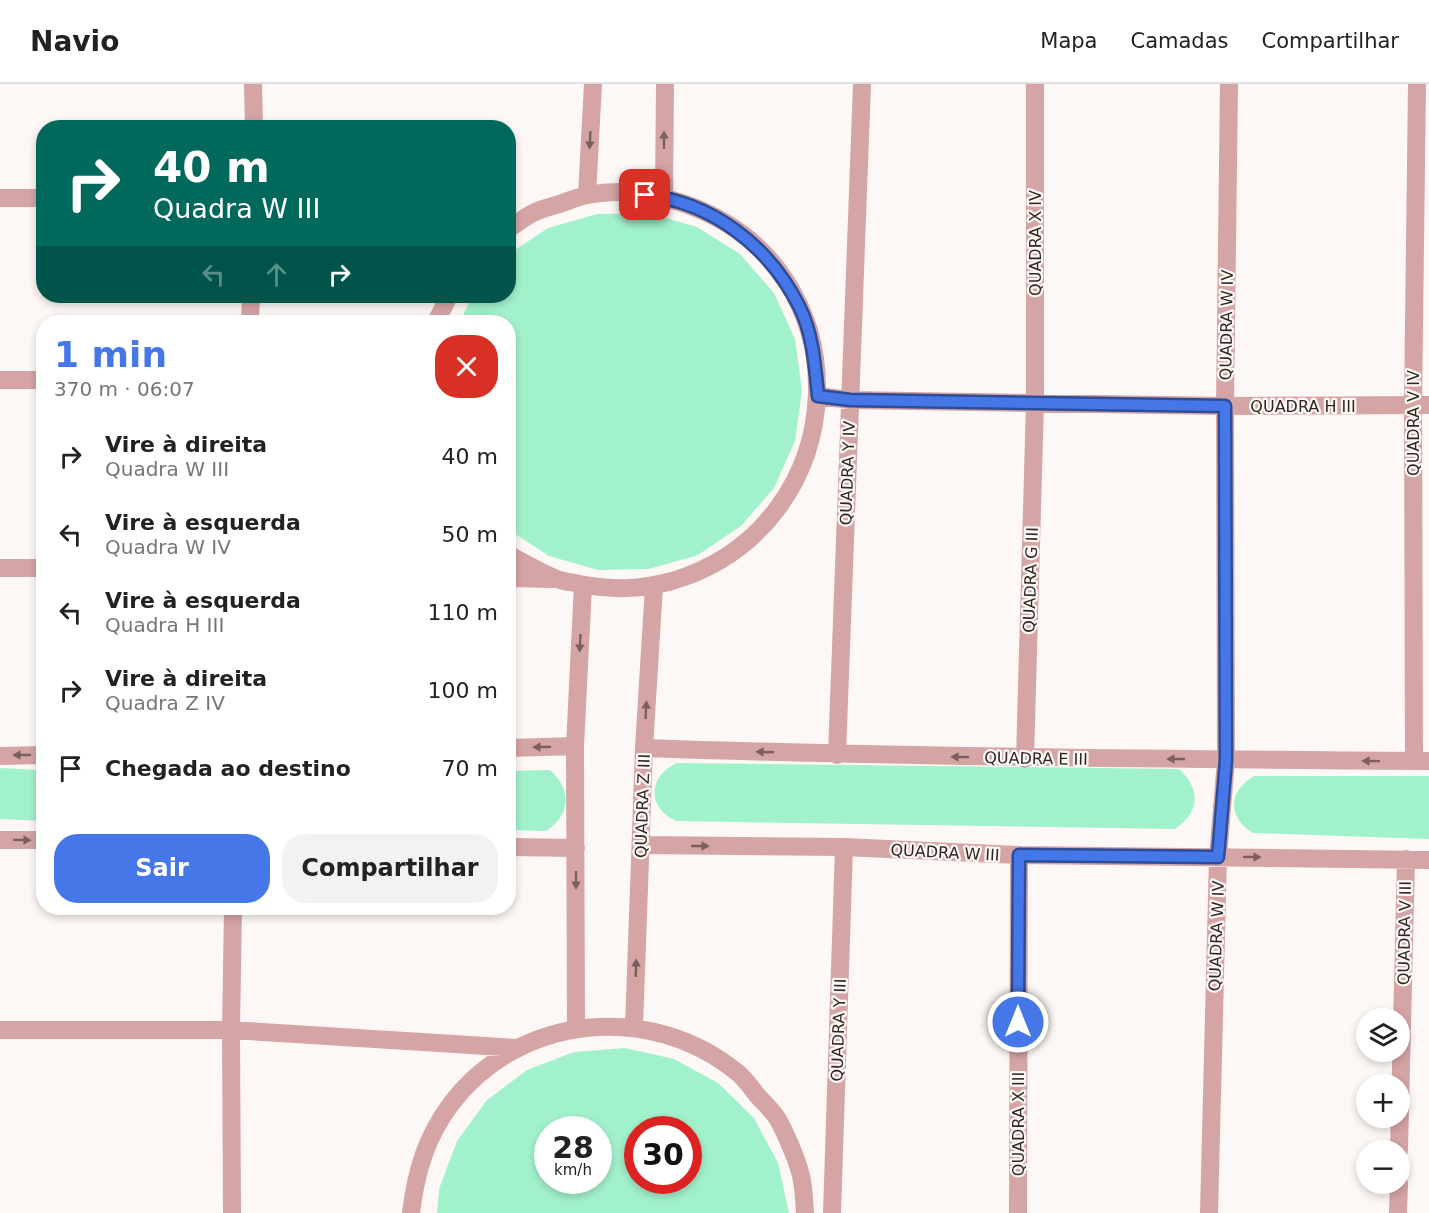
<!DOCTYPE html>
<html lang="pt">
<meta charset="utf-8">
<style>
:root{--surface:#fff;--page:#f2f2f2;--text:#222;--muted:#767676;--line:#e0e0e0;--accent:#4577e8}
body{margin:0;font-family:"DejaVu Sans",sans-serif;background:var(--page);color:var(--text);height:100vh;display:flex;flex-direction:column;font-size:22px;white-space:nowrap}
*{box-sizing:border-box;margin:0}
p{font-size:20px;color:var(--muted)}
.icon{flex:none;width:33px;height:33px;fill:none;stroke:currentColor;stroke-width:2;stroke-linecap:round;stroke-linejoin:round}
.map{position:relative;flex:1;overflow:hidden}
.drawer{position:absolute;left:36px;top:231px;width:480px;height:600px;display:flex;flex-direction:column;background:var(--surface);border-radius:24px;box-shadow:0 3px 9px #0003}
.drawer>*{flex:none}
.guide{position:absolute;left:36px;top:36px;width:480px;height:183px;border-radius:24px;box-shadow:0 3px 9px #0003;background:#00695c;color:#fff;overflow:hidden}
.fabs{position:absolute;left:1356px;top:924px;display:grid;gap:12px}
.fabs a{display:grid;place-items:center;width:54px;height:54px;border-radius:50%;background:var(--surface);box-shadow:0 3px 9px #0003;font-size:30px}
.speed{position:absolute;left:534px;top:1032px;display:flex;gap:12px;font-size:30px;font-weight:700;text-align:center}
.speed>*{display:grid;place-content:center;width:78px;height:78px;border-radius:50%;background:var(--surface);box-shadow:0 3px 9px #0003;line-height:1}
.speed small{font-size:15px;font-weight:400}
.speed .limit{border:9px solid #d22;background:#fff;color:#111}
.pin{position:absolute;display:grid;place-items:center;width:51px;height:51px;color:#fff;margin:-26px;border-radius:12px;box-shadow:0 3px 9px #0006}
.me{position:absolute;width:66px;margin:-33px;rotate:0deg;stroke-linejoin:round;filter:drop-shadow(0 0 4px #0008)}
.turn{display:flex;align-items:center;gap:21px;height:126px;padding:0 18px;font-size:27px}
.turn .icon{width:78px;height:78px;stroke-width:2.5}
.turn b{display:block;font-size:42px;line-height:51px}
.lanes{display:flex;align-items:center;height:57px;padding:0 18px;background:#0003;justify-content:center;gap:30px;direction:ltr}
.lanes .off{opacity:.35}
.round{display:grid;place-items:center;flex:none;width:63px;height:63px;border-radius:24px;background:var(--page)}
.headline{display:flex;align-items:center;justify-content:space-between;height:102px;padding:0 18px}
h1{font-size:36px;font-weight:700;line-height:45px;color:var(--accent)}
.cta{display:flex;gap:12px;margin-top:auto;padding:12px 18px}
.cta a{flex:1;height:69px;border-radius:24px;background:var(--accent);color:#fff;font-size:24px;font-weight:700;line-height:69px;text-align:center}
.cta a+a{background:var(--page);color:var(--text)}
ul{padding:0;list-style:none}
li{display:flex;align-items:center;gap:18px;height:78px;padding:0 18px}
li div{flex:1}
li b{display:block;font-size:22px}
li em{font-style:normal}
header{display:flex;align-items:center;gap:36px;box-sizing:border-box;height:84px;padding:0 30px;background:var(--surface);border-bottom:2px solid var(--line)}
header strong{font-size:28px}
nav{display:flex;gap:33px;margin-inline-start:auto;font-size:21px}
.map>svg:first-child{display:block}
.green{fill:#a2f1cd;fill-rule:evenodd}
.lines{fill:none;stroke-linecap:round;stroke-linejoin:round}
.minor{stroke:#d5a4a5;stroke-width:18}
.oneway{fill:#7a5f5d}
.route-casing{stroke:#2d4d97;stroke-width:15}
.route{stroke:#4577e8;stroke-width:10}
.labels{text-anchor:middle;stroke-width:4.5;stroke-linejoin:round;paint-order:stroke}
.street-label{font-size:16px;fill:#302722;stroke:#fdf8f5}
</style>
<header>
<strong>Navio</strong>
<nav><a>Mapa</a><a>Camadas</a><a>Compartilhar</a></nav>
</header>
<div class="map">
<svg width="1429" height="1129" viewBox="0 0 1429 1129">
<rect width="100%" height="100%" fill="#fdf8f5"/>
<!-- green -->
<path class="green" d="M648 129 697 143 740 170 774 209 795 255 802 306 795 357 774 404 741 442 698 471 649 485 598 486 549 472 509 446 508 238H460L472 212H508L509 170 548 144 597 130Z
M677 679 1179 685C1201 705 1200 728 1175 745L676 737C646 723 648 692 677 679Z
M0 684 43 686V737L0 735Z
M550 686C572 706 571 730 546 747L509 746V687Z
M1254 692H1429V755L1253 749C1227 733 1228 707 1254 692Z
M625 964 674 975 718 999 754 1034 778 1079 789 1129H437L439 1105 457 1057 487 1016 527 986 574 968ZM548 1046H598V1096H548ZM638 1046H688V1096H638Z"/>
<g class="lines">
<!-- minor -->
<path class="minor" d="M253 0 254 44
M587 111 593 0
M664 113 665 0
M0 114H44
M508 145C517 140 526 132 535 128 542 125 550 123 556 121 566 118 577 113 587 111 619 105 654 109 685 120 868 183 858 441 672 497 639 506 613 506 579 500 572 498 564 498 557 495 540 488 524 479 508 470
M250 238 251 212
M436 238 449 212
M0 296H44
M818 312 850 316 1225 322 1429 321
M0 484H44
M508 494 552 495
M508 664 575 662
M644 664C906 673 1167 675 1429 677
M837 671 862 0
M0 672 44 671
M1025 675 1035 318V0
M1414 677 1413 321 1417 0
M0 756H44
M642 761 844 763 1019 771 1429 776
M508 763 576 764
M634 943 644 664 654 502
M576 944 575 662 583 501
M0 946H231L517 964
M1399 1066 1406 775
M232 1129 231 946 233 824
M411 1129C416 1088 426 1053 451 1020 520 929 652 918 738 989 745 995 751 1003 756 1010 763 1018 772 1026 777 1034 784 1045 797 1076 800 1088 804 1101 804 1116 805 1129
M832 1129 844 763
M1018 1129 1019 771
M1209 1129 1218 773 1226 676 1225 322 1229 0
M1398 1129 1399 1100"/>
</g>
<!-- one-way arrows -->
<defs><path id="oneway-solid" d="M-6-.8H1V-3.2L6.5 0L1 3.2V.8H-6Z" transform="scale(1.5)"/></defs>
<g class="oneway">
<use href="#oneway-solid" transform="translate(590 56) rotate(93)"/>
<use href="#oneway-solid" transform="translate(664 56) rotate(-90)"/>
<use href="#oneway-solid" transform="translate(580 559) rotate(93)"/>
<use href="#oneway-solid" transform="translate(646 626) rotate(-87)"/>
<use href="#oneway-solid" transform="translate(542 663) rotate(179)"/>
<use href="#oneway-solid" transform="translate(765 668) rotate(-178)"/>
<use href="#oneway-solid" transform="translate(22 671) rotate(180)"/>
<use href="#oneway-solid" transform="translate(960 673) rotate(-179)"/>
<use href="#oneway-solid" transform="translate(1176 675) rotate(-180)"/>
<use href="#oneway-solid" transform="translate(1371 677) rotate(-179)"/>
<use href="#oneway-solid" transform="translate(22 756) rotate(1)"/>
<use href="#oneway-solid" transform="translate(700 762)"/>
<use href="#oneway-solid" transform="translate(1252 773) rotate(1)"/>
<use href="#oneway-solid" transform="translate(576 796) rotate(90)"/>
<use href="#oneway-solid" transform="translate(636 884) rotate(-88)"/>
</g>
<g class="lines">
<!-- route casing -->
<g class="route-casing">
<path id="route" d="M645 111C712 118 769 162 799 222 813 249 815 282 818 312L850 316 1225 322 1226 676 1218 773 1019 771 1018 938"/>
</g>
<!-- route -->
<use href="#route" class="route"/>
</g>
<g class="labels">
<!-- street labels -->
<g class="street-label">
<text transform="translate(1035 159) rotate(-90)" y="6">QUADRA X IV</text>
<text transform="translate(1226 241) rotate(-89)" y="6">QUADRA W IV</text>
<text x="1303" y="328">QUADRA H III</text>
<text transform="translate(1413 339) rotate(-90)" y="6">QUADRA V IV</text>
<text transform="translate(847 389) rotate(-88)" y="6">QUADRA Y IV</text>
<text transform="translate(1030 496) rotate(-88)" y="6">QUADRA G III</text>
<text transform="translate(1036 674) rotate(1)" y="6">QUADRA E III</text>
<text transform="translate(642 722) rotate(-88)" y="6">QUADRA Z III</text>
<text transform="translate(945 768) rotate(3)" y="6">QUADRA W III</text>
<text transform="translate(1404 849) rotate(-89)" y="6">QUADRA V III</text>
<text transform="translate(1216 852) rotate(-88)" y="6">QUADRA W IV</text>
<text transform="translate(838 946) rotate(-88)" y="6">QUADRA Y III</text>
<text transform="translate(1018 1040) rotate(-90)" y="6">QUADRA X III</text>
</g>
</g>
</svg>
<div class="fabs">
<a><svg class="icon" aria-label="layers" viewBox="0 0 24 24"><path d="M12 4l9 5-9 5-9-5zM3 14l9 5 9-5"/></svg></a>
<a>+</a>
<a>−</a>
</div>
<div class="speed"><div>28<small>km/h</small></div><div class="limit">30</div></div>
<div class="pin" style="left:645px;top:111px;background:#d93025"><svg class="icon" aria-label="arrive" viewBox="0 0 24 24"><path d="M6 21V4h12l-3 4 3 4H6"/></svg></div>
<svg class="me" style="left:1018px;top:938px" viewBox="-20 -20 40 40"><circle r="17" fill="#4577e8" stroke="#fff" stroke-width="3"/><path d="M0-11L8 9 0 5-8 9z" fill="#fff"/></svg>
<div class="guide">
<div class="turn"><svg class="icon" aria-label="right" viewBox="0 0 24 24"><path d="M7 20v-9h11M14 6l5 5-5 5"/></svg><div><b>40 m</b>Quadra W III</div></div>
<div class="lanes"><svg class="icon off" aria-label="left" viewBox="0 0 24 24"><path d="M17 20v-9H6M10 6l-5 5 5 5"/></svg><svg class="icon off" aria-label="ahead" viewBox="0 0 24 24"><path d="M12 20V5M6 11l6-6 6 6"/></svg><svg class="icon" aria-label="right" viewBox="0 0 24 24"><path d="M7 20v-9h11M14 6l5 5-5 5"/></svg></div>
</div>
<section class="drawer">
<div class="headline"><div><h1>1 min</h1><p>370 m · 06:07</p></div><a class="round" style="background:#d93025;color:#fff"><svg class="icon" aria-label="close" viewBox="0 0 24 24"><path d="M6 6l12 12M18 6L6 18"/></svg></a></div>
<ul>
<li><svg class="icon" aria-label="right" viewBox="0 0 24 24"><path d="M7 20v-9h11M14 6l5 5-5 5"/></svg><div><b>Vire à direita</b><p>Quadra W III</p></div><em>40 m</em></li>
<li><svg class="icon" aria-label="left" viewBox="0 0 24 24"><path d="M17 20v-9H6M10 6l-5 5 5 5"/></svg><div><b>Vire à esquerda</b><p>Quadra W IV</p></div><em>50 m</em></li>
<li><svg class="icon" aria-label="left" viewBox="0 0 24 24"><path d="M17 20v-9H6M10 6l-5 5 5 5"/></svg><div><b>Vire à esquerda</b><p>Quadra H III</p></div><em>110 m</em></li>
<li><svg class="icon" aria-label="right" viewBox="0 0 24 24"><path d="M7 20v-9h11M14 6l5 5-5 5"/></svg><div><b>Vire à direita</b><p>Quadra Z IV</p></div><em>100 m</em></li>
<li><svg class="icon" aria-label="arrive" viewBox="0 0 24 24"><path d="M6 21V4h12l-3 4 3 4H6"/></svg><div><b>Chegada ao destino</b></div><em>70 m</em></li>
</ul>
<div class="cta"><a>Sair</a><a>Compartilhar</a></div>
</section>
</div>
